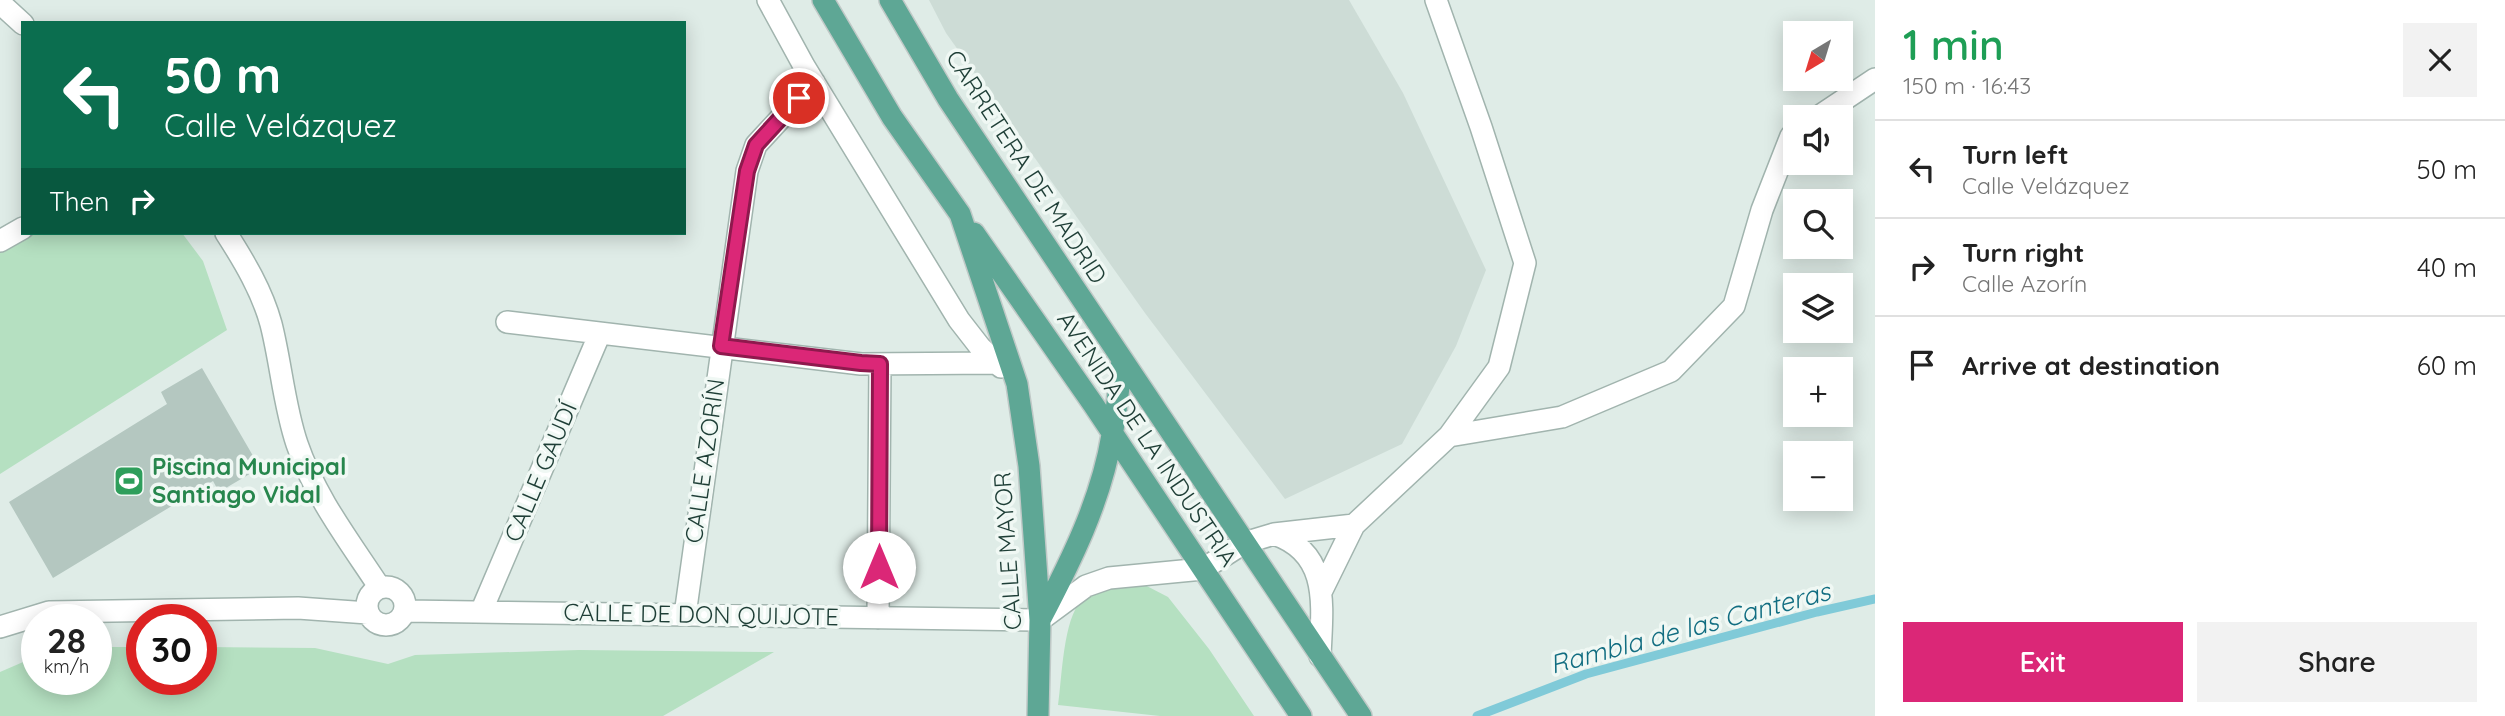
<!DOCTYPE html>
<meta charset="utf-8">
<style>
:root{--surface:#fff;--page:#f2f2f2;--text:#222;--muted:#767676;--line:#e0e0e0;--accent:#db2777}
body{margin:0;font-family:Quicksand,sans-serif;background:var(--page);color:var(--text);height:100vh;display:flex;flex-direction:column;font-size:26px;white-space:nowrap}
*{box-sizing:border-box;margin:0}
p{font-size:23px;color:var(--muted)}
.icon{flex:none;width:38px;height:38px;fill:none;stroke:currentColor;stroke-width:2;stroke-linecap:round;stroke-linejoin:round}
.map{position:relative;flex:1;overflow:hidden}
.panel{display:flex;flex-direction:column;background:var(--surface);width:630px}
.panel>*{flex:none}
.top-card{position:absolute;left:21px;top:21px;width:665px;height:214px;border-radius:0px;box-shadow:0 4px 18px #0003;background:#0b6e4f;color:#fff;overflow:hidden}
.needle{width:46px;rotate:218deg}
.tools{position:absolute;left:1783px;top:21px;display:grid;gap:14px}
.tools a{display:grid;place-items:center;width:70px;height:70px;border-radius:0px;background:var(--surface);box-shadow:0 4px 18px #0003;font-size:35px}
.speed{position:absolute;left:21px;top:604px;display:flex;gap:14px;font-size:35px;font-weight:700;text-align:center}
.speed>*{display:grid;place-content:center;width:91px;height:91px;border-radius:50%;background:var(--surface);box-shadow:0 4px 18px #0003;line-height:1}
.speed small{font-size:18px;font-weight:400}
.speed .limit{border:10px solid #d22;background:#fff;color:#111}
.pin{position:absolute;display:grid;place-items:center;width:60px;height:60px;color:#fff;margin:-30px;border:4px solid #fff;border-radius:50%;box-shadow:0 2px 7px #0007}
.me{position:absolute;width:77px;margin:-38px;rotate:0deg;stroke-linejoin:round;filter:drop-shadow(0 0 5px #0008)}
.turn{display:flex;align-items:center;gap:24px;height:147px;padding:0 28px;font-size:32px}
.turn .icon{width:91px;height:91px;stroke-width:2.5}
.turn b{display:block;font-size:49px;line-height:60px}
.then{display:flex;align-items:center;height:66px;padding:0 28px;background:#0003;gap:14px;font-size:26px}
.round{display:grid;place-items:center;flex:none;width:74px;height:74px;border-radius:0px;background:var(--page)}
.summary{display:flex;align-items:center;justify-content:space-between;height:119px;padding:0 28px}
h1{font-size:42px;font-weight:600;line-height:52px;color:#1e9e55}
.primary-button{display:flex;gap:14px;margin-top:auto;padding:14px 28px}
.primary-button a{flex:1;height:80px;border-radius:0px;background:var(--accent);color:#fff;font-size:28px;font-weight:600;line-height:80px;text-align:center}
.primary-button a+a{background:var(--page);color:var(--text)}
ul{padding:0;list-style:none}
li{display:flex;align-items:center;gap:21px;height:98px;padding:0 28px;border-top:2px solid var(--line)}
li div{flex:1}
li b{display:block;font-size:26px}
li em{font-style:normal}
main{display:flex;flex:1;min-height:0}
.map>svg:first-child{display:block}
.built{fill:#cddcd6}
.green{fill:#b5e0c1}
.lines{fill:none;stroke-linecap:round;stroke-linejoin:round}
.stream{stroke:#80cad8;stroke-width:9}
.building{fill:#b4c7c0}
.minor-casing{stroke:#a1b4ae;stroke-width:24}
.major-casing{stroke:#c0c9c7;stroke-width:24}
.minor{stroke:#fff;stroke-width:21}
.major{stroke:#5ea795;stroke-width:21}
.route-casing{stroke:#8e194d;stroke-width:18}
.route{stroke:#db2777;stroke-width:12}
.labels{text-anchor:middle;stroke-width:7;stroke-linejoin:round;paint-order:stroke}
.street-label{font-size:24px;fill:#1e3e36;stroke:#f0f8f4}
.leisure-label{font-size:24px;font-weight:bold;fill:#27864d;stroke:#f0f8f4;text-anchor:start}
.water-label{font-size:26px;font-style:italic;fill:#116d81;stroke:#f0f8f4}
</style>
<main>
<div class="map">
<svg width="1875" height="716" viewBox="0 0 1875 716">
<rect width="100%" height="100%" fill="#dfece7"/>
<!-- built -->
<path class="built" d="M929 0H1349L1403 93 1486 270 1456 346 1402 444 1285 499 1145 313 946 33Z"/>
<!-- green -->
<path class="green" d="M31 233H182L203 261 227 330 0 474V250Z
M1139 582 1168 597 1209 649 1254 716H1160L1058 705C1062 679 1063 618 1082 600 1096 586 1121 585 1139 582Z
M96 647H142V679H201V647L315 648 388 664 415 655 579 650 774 652 663 716H0V672L37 656V679H96Z"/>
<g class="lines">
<!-- stream -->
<path class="stream" d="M1477 716 1586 674 1817 612 1875 599"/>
</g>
<!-- building -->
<path class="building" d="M202 368 260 468 219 492 213 481 53 578 9 502 167 404 161 392Z"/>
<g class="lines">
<!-- minor casing -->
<g class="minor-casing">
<path id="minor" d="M768 0 804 66 959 320 980 347 1001 367
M0 3 23 24
M1818 117 1875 79
M226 233C244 261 262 291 271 324 281 363 284 406 297 444 315 497 350 542 380 588
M0 241 23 228
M507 322 861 364 997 363
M1449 436 1562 417 1671 371 1734 306 1762 210 1791 136 1796 133
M1274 534C1331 553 1322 607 1320 656
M367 606a19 19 0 1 1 38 0a19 19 0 1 1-38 0Z
M1322 590 1354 525 1449 436 1499 367 1525 263 1481 127 1436 0
M405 611 1040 620 1086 586 1109 578 1203 569 1244 543 1274 534 1354 525
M481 612 600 333
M685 615 747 171 756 145 814 82
M878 618 880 364
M0 627 49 612 298 608 368 613"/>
</g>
<!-- major casing -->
<g class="major-casing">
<path id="major" d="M823 0 892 117 960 214 1017 384 1029 466 1040 620 1038 716
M890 0 948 99 1361 716
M974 233 1093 404 1301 716
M1040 620C1071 561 1101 501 1112 435 1117 410 1119 385 1122 360"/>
</g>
<!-- minor -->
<use href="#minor" class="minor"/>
<!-- major -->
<use href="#major" class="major"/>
</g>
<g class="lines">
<!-- route casing -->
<g class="route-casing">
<path id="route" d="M799 98 756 145 747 171 721 346 861 363 880 364 879 567"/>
</g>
<!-- route -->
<use href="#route" class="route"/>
</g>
<!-- icons -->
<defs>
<g id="stadium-square" transform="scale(1.575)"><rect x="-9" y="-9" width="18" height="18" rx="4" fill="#2e9e5b" stroke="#f0f8f4"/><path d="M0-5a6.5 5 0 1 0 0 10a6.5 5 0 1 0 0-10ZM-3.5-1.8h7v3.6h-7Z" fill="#fff"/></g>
</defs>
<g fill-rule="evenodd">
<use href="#stadium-square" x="129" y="481"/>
</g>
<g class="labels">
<!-- street labels -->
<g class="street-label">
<text transform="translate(1026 167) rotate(57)" y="8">CARRETERA DE MADRID</text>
<text transform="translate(1147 439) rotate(56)" y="8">AVENIDA DE LA INDUSTRIA</text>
<text transform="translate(705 461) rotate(-82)" y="8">CALLE AZORÍN</text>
<text transform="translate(541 472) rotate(-67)" y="8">CALLE GAUDÍ</text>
<text transform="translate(1008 551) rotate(-94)" y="8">CALLE MAYOR</text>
<text transform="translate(701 615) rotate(1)" y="8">CALLE DE DON QUIJOTE</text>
</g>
<!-- leisure labels -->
<g class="leisure-label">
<text x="152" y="475">Piscina Municipal<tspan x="152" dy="28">Santiago Vidal</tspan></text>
</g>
<!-- water labels -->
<g class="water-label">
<text transform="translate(1690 628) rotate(-15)" y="9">Rambla de las Canteras</text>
</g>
</g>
</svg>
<div class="tools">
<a><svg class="needle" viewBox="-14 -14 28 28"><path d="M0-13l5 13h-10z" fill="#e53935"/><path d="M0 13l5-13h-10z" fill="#767676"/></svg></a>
<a><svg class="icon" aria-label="sound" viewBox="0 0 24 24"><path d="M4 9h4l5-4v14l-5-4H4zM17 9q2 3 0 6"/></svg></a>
<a><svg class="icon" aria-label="search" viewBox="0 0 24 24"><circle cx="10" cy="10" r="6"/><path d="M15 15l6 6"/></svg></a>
<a><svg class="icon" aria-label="layers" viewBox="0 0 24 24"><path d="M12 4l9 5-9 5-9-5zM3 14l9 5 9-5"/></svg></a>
<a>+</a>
<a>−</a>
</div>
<div class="speed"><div>28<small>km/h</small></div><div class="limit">30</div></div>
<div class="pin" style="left:799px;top:98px;background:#d93025"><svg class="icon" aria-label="arrive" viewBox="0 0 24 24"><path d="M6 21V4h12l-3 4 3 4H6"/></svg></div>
<svg class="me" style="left:879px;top:567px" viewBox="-20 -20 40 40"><circle r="19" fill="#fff"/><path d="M0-13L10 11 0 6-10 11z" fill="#db2777"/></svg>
<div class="top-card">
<div class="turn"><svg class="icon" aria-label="left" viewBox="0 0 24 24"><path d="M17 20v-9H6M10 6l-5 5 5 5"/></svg><div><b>50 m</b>Calle Velázquez</div></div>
<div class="then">Then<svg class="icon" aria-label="right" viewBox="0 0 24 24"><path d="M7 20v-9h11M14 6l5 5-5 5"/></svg></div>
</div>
</div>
<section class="panel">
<div class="summary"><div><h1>1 min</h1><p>150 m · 16:43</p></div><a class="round"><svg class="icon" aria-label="close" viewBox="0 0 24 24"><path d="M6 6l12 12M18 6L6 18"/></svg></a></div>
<ul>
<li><svg class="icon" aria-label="left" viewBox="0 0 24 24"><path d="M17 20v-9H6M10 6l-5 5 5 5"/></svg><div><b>Turn left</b><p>Calle Velázquez</p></div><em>50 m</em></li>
<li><svg class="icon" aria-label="right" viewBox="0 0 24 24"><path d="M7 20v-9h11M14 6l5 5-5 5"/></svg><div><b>Turn right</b><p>Calle Azorín</p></div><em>40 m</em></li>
<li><svg class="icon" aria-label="arrive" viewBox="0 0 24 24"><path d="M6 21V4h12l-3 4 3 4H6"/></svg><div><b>Arrive at destination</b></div><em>60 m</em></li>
</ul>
<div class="primary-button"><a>Exit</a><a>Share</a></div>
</section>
</main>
